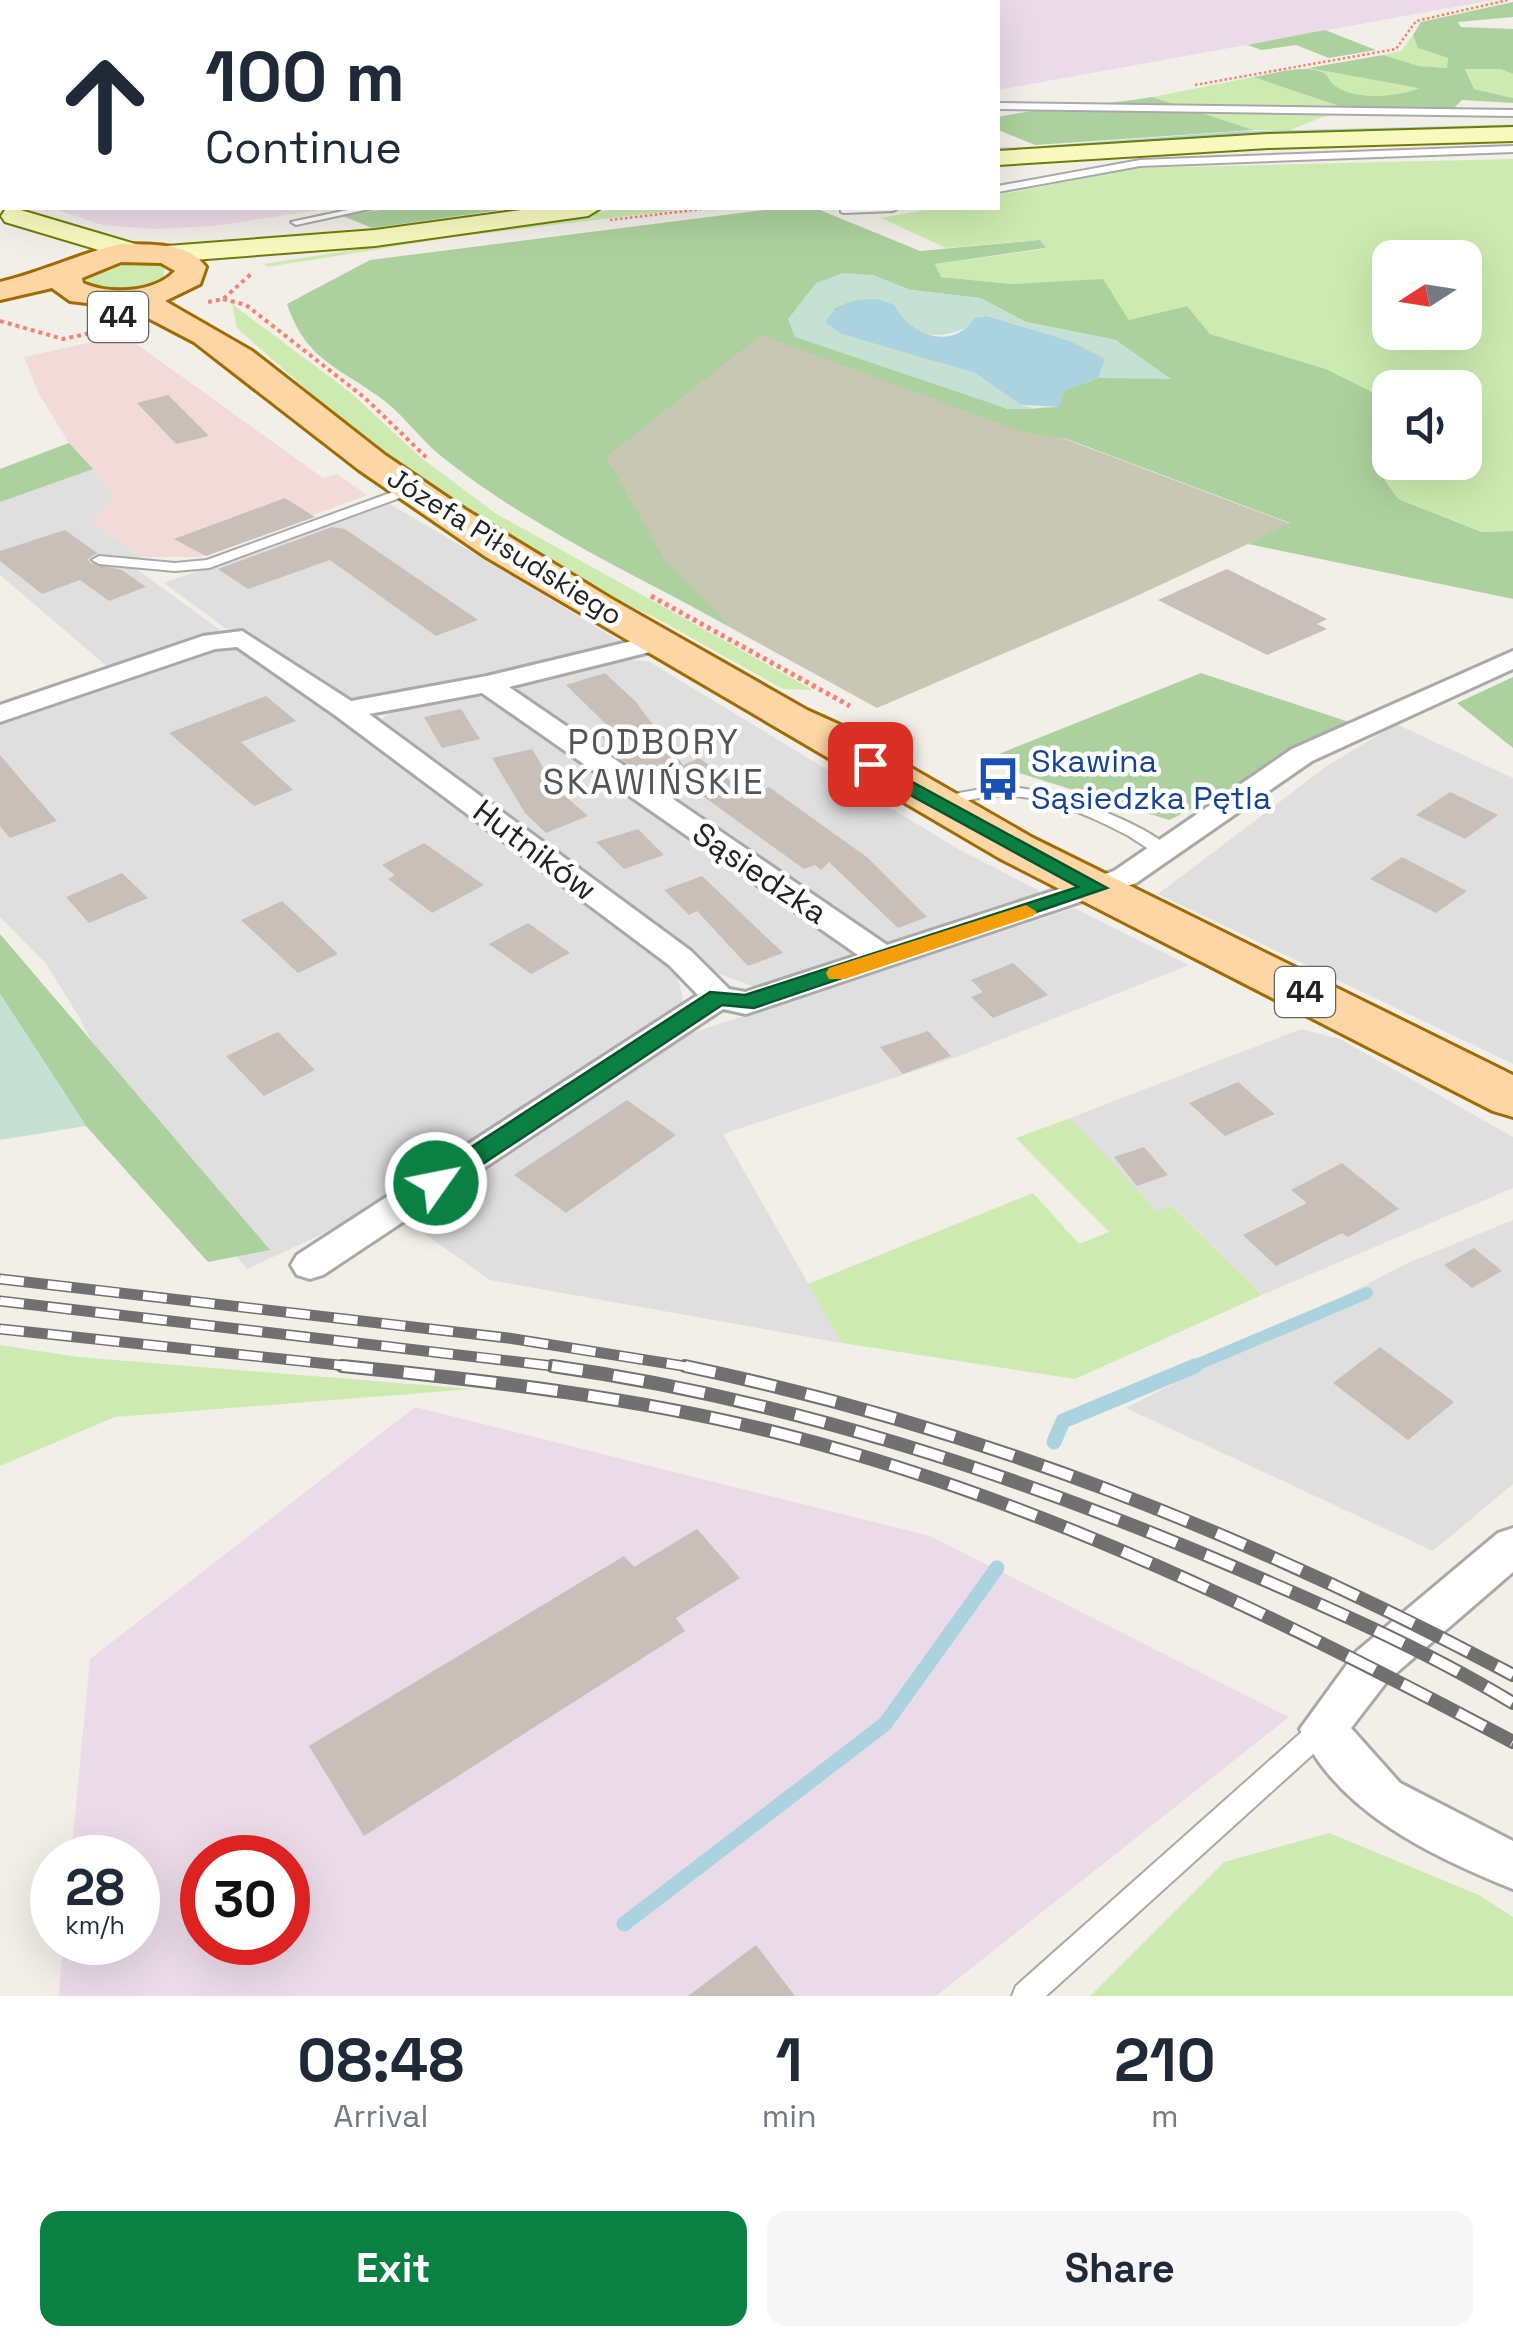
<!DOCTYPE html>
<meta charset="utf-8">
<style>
:root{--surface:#fff;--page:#f6f6f7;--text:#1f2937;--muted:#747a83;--accent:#0b8043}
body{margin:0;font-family:"Space Grotesk",sans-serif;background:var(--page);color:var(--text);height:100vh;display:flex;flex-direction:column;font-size:38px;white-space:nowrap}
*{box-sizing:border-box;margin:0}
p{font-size:32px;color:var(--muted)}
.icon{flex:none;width:55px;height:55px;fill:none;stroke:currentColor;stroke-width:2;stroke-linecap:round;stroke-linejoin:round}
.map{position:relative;height:1996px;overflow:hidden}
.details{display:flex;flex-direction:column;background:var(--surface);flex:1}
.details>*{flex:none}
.banner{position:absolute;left:0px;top:0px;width:1000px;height:210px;box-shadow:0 10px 40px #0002;background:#fff;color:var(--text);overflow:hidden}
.needle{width:65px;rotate:258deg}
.fabs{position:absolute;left:1372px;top:240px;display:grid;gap:20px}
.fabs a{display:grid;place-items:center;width:110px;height:110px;border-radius:20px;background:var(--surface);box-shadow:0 10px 40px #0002;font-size:50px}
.speed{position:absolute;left:30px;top:1835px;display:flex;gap:20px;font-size:50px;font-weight:700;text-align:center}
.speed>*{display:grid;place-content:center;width:130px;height:130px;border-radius:50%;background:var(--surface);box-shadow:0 10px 40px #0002;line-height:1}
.speed small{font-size:25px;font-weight:400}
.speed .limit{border:15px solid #d22;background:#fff;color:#111}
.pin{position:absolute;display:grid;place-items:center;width:85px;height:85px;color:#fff;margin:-42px;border-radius:20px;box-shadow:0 5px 15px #0006}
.me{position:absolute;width:110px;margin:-55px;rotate:57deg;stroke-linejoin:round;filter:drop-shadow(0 0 8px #0008)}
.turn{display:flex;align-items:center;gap:35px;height:210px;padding:0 40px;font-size:45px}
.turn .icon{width:130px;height:130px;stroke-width:2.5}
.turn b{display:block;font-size:70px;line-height:85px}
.eta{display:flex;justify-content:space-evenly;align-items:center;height:170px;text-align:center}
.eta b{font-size:60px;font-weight:700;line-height:70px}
.cta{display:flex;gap:20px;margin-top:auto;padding:20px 40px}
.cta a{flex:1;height:115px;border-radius:20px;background:var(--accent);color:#fff;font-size:40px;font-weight:700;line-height:115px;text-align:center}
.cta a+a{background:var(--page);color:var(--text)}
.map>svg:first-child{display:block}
.residential{fill:#e0dfdf}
.commercial{fill:#f2dad9}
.industrial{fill:#ebdbe8;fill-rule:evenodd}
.construction{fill:#c7c7b4}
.grass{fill:#cdebb0;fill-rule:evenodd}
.forest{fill:#add19e;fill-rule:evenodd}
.wetland{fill:#c6e0d4}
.water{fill:#aad3df}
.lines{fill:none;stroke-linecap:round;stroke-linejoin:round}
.stream-far2{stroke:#aad3df;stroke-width:5}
.stream-far1{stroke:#aad3df;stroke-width:12}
.stream{stroke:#aad3df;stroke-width:15}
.building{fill:#c7bfb8}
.lane-casing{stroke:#a9a9a9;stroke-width:4}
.street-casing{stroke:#a9a9a9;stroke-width:6}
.secondary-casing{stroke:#707d05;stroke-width:4}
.primary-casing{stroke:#a06b00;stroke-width:6}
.path-far2{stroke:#fa8072;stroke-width:2.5;stroke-dasharray:2.5 2.5;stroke-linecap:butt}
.path-far1{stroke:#fa8072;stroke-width:4;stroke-dasharray:4 4;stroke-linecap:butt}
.path{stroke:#fa8072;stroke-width:5;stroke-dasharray:4 4;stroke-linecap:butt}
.lane{fill:#fff;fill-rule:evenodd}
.street{fill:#fff;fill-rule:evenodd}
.secondary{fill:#f7fabf;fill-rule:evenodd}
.primary{fill:#fcd6a4;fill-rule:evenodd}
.rail-far1-casing{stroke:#707070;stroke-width:11}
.rail-casing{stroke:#707070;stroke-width:14}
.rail-far1{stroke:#fff;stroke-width:8;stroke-dasharray:24;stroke-linecap:butt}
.rail{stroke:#fff;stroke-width:10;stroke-dasharray:31;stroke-linecap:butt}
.route{fill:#0b8043;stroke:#07532c;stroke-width:2.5}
.slow{fill:#f59e0b}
.labels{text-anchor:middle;stroke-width:9;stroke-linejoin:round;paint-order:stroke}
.far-street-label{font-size:28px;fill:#222;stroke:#fff}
.shield{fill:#fff;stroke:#646464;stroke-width:2.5}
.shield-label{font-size:30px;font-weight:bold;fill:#222}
.transit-label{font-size:32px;fill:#164399;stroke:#fff;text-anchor:start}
.street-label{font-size:32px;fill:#222;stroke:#fff}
.neighbourhood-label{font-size:35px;letter-spacing:2.5px;fill:#555;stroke:#fff}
</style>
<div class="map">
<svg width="1513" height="1996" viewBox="0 0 1513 1996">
<rect width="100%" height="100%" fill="#f2efe9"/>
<!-- residential -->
<path class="residential" d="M69 443 115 496 91 522 141 557 131 565 220 630 110 669 0 575V469Z
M390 504 512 576 624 644 611 651 360 698 331 696 243 631 225 628 164 583Z
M231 645 244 648 643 943 676 974 683 997 681 1010 329 1237 325 1233 247 1269 140 1135 79 1017 47 965 0 917V721L203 646Z
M629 660 648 661 960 850 1038 890 1039 899 895 944 871 941 513 694 515 681Z
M459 693 493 700 850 948 852 960 761 989 711 971 378 721 399 707Z
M1396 724 1513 778V1064L1158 894 1327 766Z
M1074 908 1189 965 957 1057 723 1134 842 1343 490 1280 412 1225 425 1206 676 1038Z
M1301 1029 1340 1039 1513 1137V1188L1262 1295 1173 1206 1157 1212 1070 1118Z
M1513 1220V1484L1433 1551 1126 1408 1410 1262Z"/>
<!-- commercial -->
<path class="commercial" d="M124 335 323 478 337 474 367 495 200 557H141L91 522 114 496 69 443 39 394 24 357Z"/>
<!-- industrial -->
<path class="industrial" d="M0 0H1493L998 90V2H2L0 176Z
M51 208H333L214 226 153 229 103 225Z
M415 1407 930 1536 1289 1717 936 1996H59L63 1943 138 1942V1858L71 1857 90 1659ZM202 1858H288V1942H202Z"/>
<!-- construction -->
<path class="construction" d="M770 328 1291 524 1128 600 877 708 552 530 575 489 635 427Z"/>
<!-- grass -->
<path class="grass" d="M1413 35 1418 48 1448 58V68L1419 66 1383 55 1401 51Z
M1308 68 1421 88C1396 96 1357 102 1334 85 1320 75 1317 72 1299 70Z
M1465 68 1501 69 1513 74V98L1474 89Z
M1253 77 1345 108 1288 131 1254 130 1152 97Z
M1513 159V531L1483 532 1398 499 1373 465 1390 448V462H1465V388H1390V401L1326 369 1210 334 1187 306 1129 320 1103 280 1012 284 941 277 935 264 1045 249 1040 240 946 248 881 218 935 208H998V195L1136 168ZM1390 258H1465V332H1390Z
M624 208H694L447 238 268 267 263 264Z
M154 261 164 267V276L139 293 92 288 85 277 88 272 114 262Z
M232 304 350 392 419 456 495 513 813 690 783 689 665 623 555 568 379 454 237 328Z
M1070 1118 1157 1211 1172 1206 1262 1295 1075 1379 842 1343 808 1284 1033 1193 1079 1244 1109 1232 1016 1138Z
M0 1345 78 1357 473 1389 115 1417 0 1466Z
M1329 1833 1479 1895 1513 1917V1996H1090L1224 1862Z"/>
<!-- forest -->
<path class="forest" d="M1513 2V17L1458 22 1461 27 1513 29V74L1501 69H1465L1474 89 1513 98V103L1462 100 1452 110 1345 108 1253 77C1273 74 1304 63 1324 73 1328 76 1330 82 1334 85 1355 101 1396 97 1419 88L1308 68 1383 55 1419 66 1447 68 1448 58 1418 48 1413 35 1421 22Z
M1325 30 1376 50 1329 58 1296 45 1262 50 1247 45Z
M1152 97 1254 130 1035 145 998 130V117C1049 106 1100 106 1152 97Z
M392 208H515L372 228 343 216Z
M779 208H815L920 251 1040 240 1046 248 935 264 941 277 1012 284 1103 279 1129 320 1187 306 1210 334 1326 369 1390 401V448L1374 465 1398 499 1482 532 1513 531V599L1248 544 1290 523 1064 438 1023 432 761 335 606 457 664 559 730 626C632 574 527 525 441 456 421 440 406 418 386 402 341 367 307 363 287 304L370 260ZM872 275 910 290 980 298 1026 322 1115 340 1169 378H1098L1063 391 1058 407 1008 409 966 393Z
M69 443 93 469 0 502V469Z
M1201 673 1361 726 1169 820 981 761Z
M1513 677V748L1457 703Z
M0 934 270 1250 208 1262 86 1126 0 994Z"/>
<!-- wetland -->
<path class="wetland" d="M843 273 872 275 910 290 980 298 1026 322 1116 340 1171 379 1098 378 1104 360 1070 341 989 316C953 338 917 348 894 305 872 297 855 298 834 309L840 333 975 373 1021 405 1040 409H1008L795 337 788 319 816 283Z
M0 994 86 1126 0 1140Z"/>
<!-- water -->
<path class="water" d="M877 299 894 305C910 335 952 352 975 318L988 316 1070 341 1105 359 1098 378 1064 391 1059 407 1021 405 975 373 840 333 825 322C839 302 853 300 877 299Z"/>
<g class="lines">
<!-- stream-far2 -->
<path class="stream-far2" d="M1048 148 1238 134 1513 127
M998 150H1019"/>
<!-- stream-far1 -->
<path class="stream-far1" d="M1189 1368 1367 1293"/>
<!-- stream -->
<path class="stream" d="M1054 1442 1063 1421 1195 1366
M624 1924 885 1724 997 1568"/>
</g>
<!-- building -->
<path class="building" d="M168 395 209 436 176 444 137 403Z
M285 498 315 517 206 556 174 539Z
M332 527 345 529 478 620 436 636 330 560 248 589 218 569Z
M65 530 97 553 88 559 90 563 122 570 146 587 109 601 80 580 42 594 0 561V551Z
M1227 569 1327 619 1317 624 1327 629 1267 655 1158 600Z
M605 673 636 702 683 765 699 758 751 795 769 787 868 858 927 917 898 928 829 862 821 870 815 865 804 869 682 781 665 789 615 755 598 730 609 727 566 685Z
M266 696 296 721 241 742 293 790 254 806 169 733Z
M461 709 480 739 442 748 424 717Z
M532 749 555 787 588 816 546 833 525 813 492 758Z
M0 755 29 789 57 821 10 838 0 826Z
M1450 792 1498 815 1465 839 1416 815Z
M638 829 664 855 624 869 596 842Z
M424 843 484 885 432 913 388 879 395 875 382 865Z
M1402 857 1467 891 1436 913 1370 879Z
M122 873 148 898 89 923 66 897Z
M702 876 762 933 783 953 748 966 697 911 689 915 664 890Z
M282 901 338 954 298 973 241 920Z
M528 923 570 953 531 974 489 944Z
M1013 963 1048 995 993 1018 971 997 983 992 971 980Z
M928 1031 951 1056 903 1074 880 1047Z
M278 1032 315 1070 264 1096 226 1056Z
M1238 1082 1275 1114 1225 1136 1189 1103Z
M627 1100 676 1135 566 1213 514 1175Z
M1144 1147 1168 1175 1137 1186 1114 1157Z
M1342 1163 1399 1209 1348 1237 1342 1233 1276 1266 1243 1235 1307 1203 1291 1190Z
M1474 1248 1502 1271 1472 1288 1444 1265Z
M1380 1347 1454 1402 1408 1440 1333 1383Z
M697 1529 740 1578 676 1618 685 1631 364 1836 309 1746 624 1556 634 1567Z
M756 1945 795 1996H688Z"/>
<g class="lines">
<!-- lane casing -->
<g class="lane-casing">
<path id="lane" d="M167 0H176L178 2H170Z
M317 0H326L328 2H320Z
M0 13H2V17H0Z
M998 103 1513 110V116L998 109Z
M1513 146V152L1140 166 998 192V186L1140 160Z
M0 155 2 156V164L0 163Z
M357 208H374L296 225 291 222Z
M841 208H898L893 211 844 213 841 212Z
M409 486 413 487V493L209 568 175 571 99 564 92 560 99 556 175 563 207 560Z
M999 786C1048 788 1141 819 1176 853L1174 856C1157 858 1140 842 1125 834 1087 814 1036 792 992 796 973 797 957 805 939 810L931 805 959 793Z
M1323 1718 1332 1721 1335 1729 1332 1737 1046 1996H1012L1016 1986 1314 1721Z"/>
</g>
<!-- street casing -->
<g class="street-casing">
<path id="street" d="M242 631 351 701 487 676 661 634 670 637 674 642 670 647 509 687 887 945 1114 871 1292 749 1513 651V669L1312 761 1136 883 758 1010 746 1014 723 1009 323 1275 310 1279 297 1275 291 1265 297 1255 698 995 669 965 336 716 237 647 215 649 0 722V705L203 636ZM482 693 858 955 745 992 729 989 691 951 369 714Z
M1513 1528V1572L1388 1680 1351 1728 1400 1783 1513 1841V1889C1433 1857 1337 1812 1300 1729L1356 1652 1498 1533Z"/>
</g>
<!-- secondary casing -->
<g class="secondary-casing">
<path id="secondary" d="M1513 127V141L1268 148 998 165V151L1268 134Z
M14 208 142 246 146 252 132 260 5 222 1 216 5 210Z
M536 208H601L588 216 375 246 167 262 153 254 167 246 375 230Z"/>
</g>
<!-- primary casing -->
<g class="primary-casing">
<path id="primary" d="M120 244C149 245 187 241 206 267L200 284 165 301 252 351 385 455 466 510 610 598 807 710 849 729 854 735 1033 838 1513 1075V1117L1493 1111 999 858 486 557 359 470 194 342 129 308 70 301 52 288 0 300V282C42 272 78 254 120 244ZM121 262 161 263 175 271C154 293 110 295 83 283L82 278Z"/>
</g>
<!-- path-far2 -->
<path class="path-far2" d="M1195 85 1396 49 1416 21 1508 0
M610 220 711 208"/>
<!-- path-far1 -->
<path class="path-far1" d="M223 299 246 305 365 398 428 459
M208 302 223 299 251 274
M0 321 63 339 119 327"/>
<!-- path -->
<path class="path" d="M651 596 850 706"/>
<!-- lane -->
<use href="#lane" class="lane"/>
<!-- street -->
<use href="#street" class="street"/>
<!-- secondary -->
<use href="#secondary" class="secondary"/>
<!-- primary -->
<use href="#primary" class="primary"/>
<!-- rail-far1 casing -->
<g class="rail-far1-casing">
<path id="rail-far1" d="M0 1279 508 1338 696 1368
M0 1301 570 1368
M0 1329 366 1368"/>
</g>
<!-- rail casing -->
<g class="rail-casing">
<path id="rail" d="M342 1366C492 1381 643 1398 790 1436 1045 1502 1282 1619 1513 1742
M552 1366C786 1399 1010 1472 1227 1564 1325 1606 1422 1648 1513 1703
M685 1366C981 1428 1246 1533 1513 1675"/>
</g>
<!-- rail-far1 -->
<use href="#rail-far1" class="rail-far1"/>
<!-- rail -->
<use href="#rail" class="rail"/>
</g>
<!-- route -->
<path class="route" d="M870 759 1107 888 754 1008 722 1005 445 1189H427L423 1183 427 1176 710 992 745 995 1078 887 863 769 860 764Z"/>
<!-- slow -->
<path class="slow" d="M1026 905 1037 912 1033 916 845 979H829L826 973 829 968Z"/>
<!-- icons -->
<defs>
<g id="bus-bare" transform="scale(3.45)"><path d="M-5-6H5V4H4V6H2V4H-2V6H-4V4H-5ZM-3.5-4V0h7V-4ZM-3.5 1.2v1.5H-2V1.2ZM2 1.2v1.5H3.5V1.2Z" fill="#1a4fb4" stroke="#fff" stroke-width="2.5" paint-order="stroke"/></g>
</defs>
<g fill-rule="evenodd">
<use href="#bus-bare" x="998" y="779"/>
</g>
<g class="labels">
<!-- far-street labels -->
<g class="far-street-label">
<text transform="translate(505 546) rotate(32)" y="10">Józefa Piłsudskiego</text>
</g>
<!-- shield labels -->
<g class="shield">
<rect x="88" y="292" width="60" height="50" rx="8"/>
<rect x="1275" y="967" width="60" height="50" rx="8"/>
</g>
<g class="shield-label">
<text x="118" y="327">44</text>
<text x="1305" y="1002">44</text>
</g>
<!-- transit labels -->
<g class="transit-label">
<text x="1031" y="772">Skawina<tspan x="1031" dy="37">Sąsiedzka Pętla</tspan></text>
</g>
<!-- street labels -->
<g class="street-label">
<text transform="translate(535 850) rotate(37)" y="11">Hutników</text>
<text transform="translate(760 873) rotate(34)" y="11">Sąsiedzka</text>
</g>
<!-- neighbourhood labels -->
<g class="neighbourhood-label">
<text x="654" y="754">PODBORY<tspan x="654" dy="40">SKAWIŃSKIE</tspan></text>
</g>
</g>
</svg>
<div class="fabs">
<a><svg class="needle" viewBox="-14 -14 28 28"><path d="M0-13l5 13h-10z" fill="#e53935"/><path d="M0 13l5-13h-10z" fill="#747a83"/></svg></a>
<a><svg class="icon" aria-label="sound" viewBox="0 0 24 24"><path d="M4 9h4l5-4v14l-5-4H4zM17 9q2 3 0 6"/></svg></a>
</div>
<div class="speed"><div>28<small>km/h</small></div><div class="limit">30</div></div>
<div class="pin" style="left:870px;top:764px;background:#d93025"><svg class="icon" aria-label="arrive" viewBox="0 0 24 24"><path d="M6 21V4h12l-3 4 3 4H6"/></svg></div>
<svg class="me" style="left:436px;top:1183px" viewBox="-20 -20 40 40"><circle r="17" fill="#0b8043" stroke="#fff" stroke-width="3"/><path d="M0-11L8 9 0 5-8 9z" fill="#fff"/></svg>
<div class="banner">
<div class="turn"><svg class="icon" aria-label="ahead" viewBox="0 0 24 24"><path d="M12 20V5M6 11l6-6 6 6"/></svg><div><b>100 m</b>Continue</div></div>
</div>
</div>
<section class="details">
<div class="eta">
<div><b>08:48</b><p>Arrival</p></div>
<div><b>1</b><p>min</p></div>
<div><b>210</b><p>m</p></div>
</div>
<div class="cta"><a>Exit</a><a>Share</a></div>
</section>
